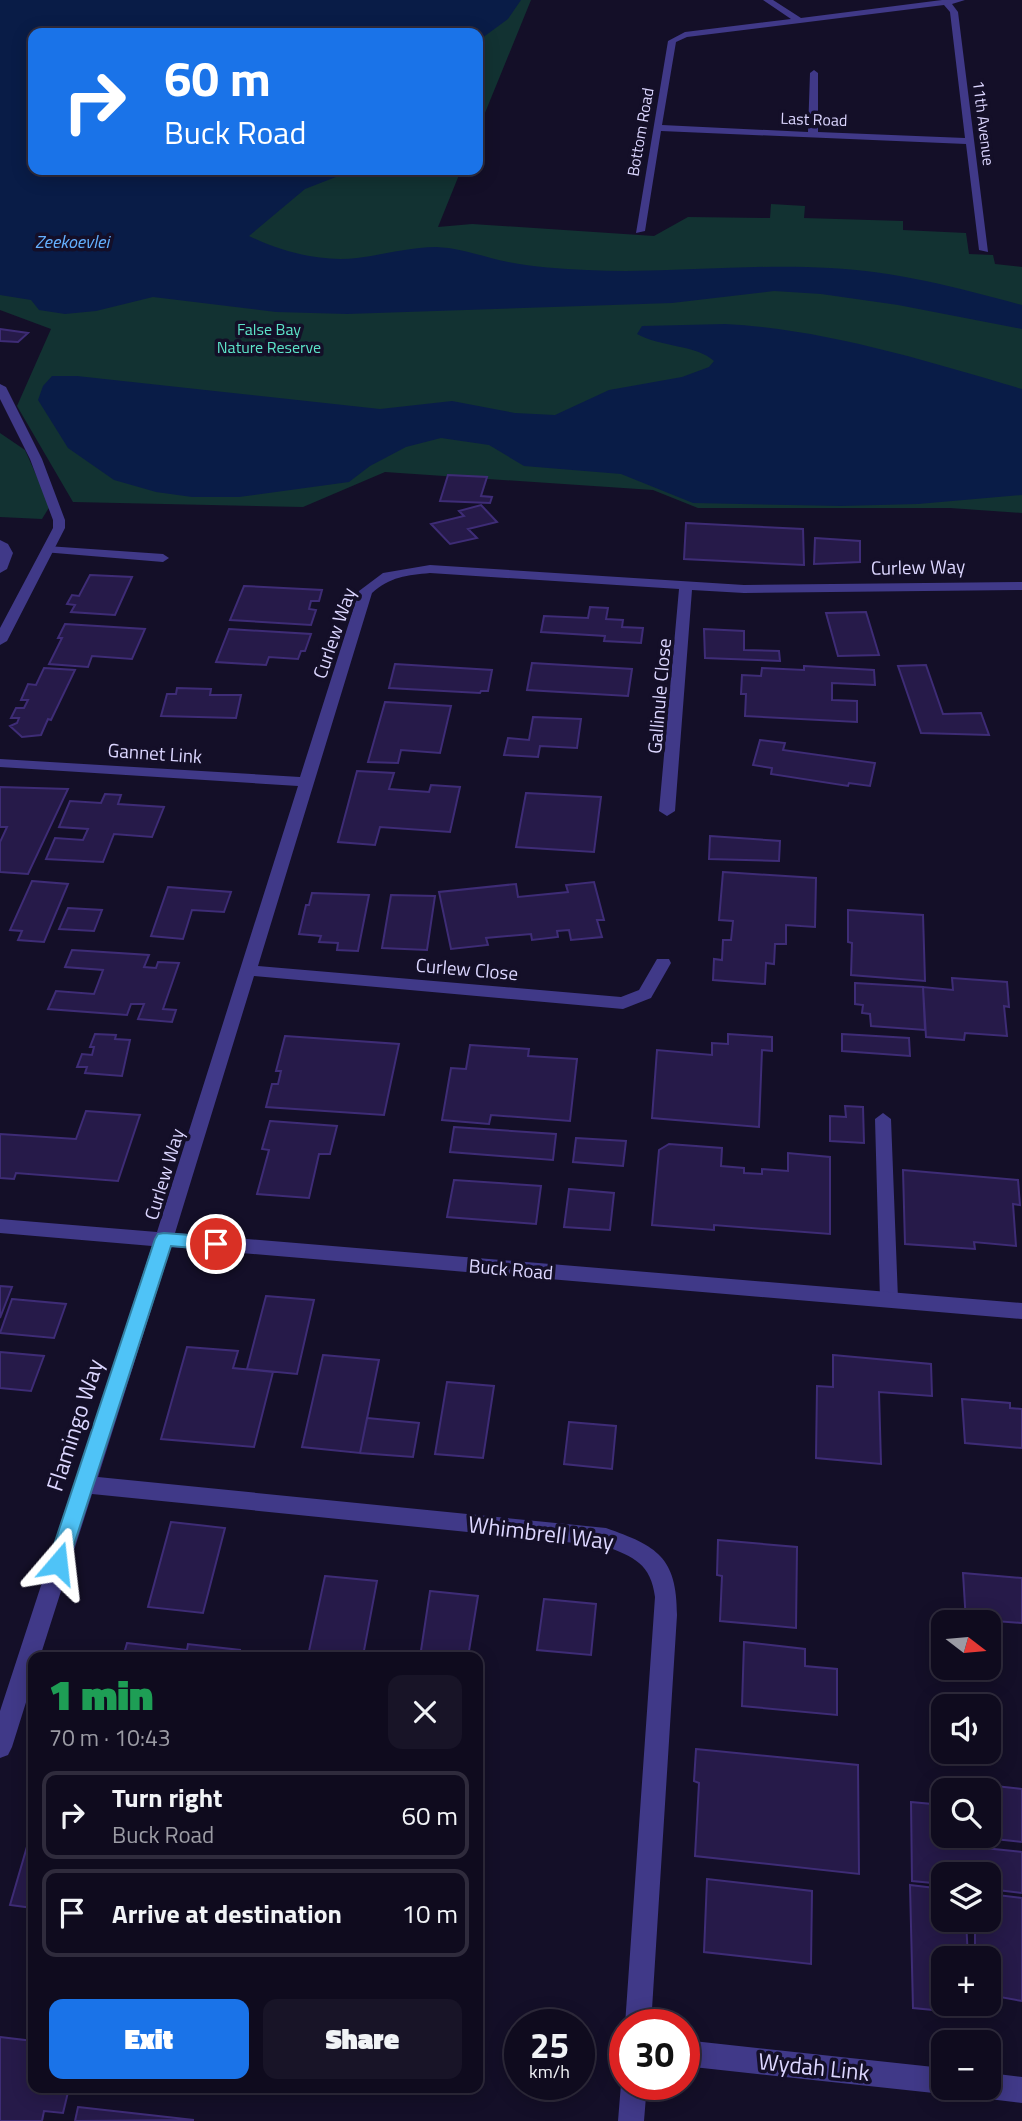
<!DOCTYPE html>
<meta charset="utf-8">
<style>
:root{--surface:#0f0b1e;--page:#181427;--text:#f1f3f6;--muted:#9b9ba4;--line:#2f2b3c;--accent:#1a73e8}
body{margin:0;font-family:"Titillium Web",sans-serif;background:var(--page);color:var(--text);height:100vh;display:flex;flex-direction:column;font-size:26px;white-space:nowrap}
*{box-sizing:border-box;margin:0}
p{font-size:23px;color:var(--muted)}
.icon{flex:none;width:38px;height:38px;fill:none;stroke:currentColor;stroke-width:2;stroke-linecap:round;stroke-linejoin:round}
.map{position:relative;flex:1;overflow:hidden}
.panel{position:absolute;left:28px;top:1652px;width:455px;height:441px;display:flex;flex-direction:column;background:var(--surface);border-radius:14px;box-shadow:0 4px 18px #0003,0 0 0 2px var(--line)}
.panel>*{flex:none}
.top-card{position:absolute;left:28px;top:28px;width:455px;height:147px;border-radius:14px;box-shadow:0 4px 18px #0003,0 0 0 2px var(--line);background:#1a73e8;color:#fff;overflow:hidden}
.needle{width:46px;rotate:106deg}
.buttons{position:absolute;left:931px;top:1610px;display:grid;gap:14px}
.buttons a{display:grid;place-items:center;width:70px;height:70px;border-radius:14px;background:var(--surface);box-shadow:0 4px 18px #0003,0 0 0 2px var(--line);font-size:35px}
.speed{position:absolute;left:504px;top:2009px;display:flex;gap:14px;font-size:35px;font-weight:700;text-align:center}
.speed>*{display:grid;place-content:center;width:91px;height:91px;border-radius:50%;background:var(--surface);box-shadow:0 4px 18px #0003,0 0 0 2px var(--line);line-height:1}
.speed small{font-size:18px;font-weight:400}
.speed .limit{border:10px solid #d22;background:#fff;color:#111}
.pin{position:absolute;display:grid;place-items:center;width:60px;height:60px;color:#fff;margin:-30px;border:4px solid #fff;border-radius:50%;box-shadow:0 2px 7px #0007}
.me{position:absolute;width:77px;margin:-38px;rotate:17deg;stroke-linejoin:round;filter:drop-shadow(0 0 5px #0008)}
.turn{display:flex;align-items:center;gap:24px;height:147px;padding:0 21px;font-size:32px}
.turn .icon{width:91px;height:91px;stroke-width:2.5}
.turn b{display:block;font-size:49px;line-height:60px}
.round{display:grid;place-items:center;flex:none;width:74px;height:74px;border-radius:14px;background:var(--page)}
.overview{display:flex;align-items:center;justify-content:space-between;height:119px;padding:0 21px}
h1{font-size:42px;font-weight:800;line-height:52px;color:#1e9e55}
.cta{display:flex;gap:14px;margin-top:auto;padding:14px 21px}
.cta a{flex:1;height:80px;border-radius:14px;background:var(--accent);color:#fff;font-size:28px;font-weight:800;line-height:80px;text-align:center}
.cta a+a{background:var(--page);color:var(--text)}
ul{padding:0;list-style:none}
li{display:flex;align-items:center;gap:21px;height:88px;margin:0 14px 10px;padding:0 7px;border:4px solid var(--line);border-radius:14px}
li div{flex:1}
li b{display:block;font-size:26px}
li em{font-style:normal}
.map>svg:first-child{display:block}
.green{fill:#123232}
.water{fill:#091c47}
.building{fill:#261a49;stroke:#3e2c76;stroke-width:2}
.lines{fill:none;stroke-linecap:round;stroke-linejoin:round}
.service{fill:#403988;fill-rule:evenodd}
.minor{fill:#403988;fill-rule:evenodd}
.route{fill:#4fc3f7;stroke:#337fa1;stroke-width:2}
.labels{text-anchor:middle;stroke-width:7;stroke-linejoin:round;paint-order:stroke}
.far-street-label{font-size:16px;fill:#dcd6ff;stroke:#140f28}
.far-park-label{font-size:16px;fill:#5de3c8;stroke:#140f28}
.far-water-label{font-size:18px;font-style:italic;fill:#64b0ff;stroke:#140f28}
.street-label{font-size:19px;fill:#dcd6ff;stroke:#140f28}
.near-street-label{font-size:23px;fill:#dcd6ff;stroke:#140f28}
</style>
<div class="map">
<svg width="1022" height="2121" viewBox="0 0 1022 2121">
<rect width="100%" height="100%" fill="#140f28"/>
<!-- green -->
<path class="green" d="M0 0H531L478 130V33H33V170H461L438 227 472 224 654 236 688 217 770 218 771 204 805 206 804 218 903 221V230L966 233 969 254 993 255 995 264 1022 267V513L950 508H698L653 490 385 472 303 507 73 502 17 406 51 329 0 310Z
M0 433 25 450 50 506 42 519 0 517Z"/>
<!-- water -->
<path class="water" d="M0 0H521L508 19 478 41V33H33V170H354L305 189 249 236C282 252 320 262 357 258 383 255 409 247 436 247 462 248 483 257 508 262 534 267 561 269 587 270 668 274 749 263 830 268 895 271 959 288 1022 305V329L898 305 821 294 774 291 672 303 347 314 276 312 153 297 96 311 65 314 39 310 31 300 0 295Z
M725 324C824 329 927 361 1022 389V495L918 504 841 506 693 503 621 474 524 466 489 445 441 438 406 447 370 466 349 482 239 497H192L156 492 114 480 68 448 38 400 43 386 52 376H77L380 409 452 401 515 413 555 415 609 390 682 377 709 367 714 361C697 345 660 347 637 334L642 326Z"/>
<!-- building -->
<path class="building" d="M0 329 28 333 18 342 0 341Z
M448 475 487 477 481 496 492 497 490 503 440 501Z
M481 505 497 522 468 529 477 538 450 544 431 524 464 516 459 511Z
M686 523 803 529 804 565 684 559Z
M815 538 860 541V562L814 564Z
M90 575 132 577 115 615 71 612 75 605 67 604 72 595 79 596Z
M244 586 322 590 319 601H311L309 609 316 610 311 625 230 620Z
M590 607 608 608 606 619 623 620 622 627 643 628 641 643 604 641 605 636 541 632 544 616 588 618Z
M866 612 879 655 838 656 826 613Z
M65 624 145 629 132 659 92 656 88 667 49 664 62 638H58Z
M229 629 311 634 305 651H301L298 659 269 657 266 665 216 662Z
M704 629 744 631V650L779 651 780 661 705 658Z
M532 663 632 669 628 696 527 690Z
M395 664 492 670 488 691H481L480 693 389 688Z
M926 665 943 714 981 713 989 735 921 733 898 666Z
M804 666 874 670 875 685 832 683V700L857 701V722L745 716 746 694H741L742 675 761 676 762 668 804 670Z
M44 668 75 670 51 720 48 719 41 735 22 737 10 726 17 723 19 718H11L16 708H24L28 700H21L28 684 36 685Z
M177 688 211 689 210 695H241L236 718 161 716 167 694H176Z
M385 702 451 706 440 753 401 750 398 763 368 762Z
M533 717 581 719 577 748 540 746 538 757 504 755 508 738 529 740Z
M760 740 785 743 783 750 875 763 870 786 849 783 848 786 771 774 772 768 753 765Z
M357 771 394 773 389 789 429 792 431 785 460 787 450 832 380 827 375 845 338 842Z
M0 787 68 789 28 874 0 872V842L7 827H0Z
M526 793 601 797 594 852 516 847Z
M105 794 121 795 118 804 164 807 152 837 114 834 103 862 46 859 55 838 83 840 88 829 59 827 70 801 101 803Z
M710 836 780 841 779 861 709 859Z
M723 872 816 878 815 927 786 925V944H775L774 964 766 963 765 984 713 980 714 959 722 960 723 940H731L733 921 719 920Z
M32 881 68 884 44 942 18 940 22 931 10 930Z
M594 882 604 920H597L602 937 571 940 569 930 557 931 558 937 532 940 531 934 486 938 488 945 451 949 439 892 516 884 518 897 568 892 566 885Z
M168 887 231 892 224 912 192 910 183 939 151 936Z
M312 893 369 895 358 951 337 950 338 943 319 942 321 936 299 934 306 905H309Z
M391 895 435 896 427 950 382 948Z
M68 908 102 910 94 931 59 929Z
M848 910 923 915 925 981 851 975 852 943 848 942Z
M72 950 149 955 144 967 156 968 158 962 179 963 163 1009 176 1010 172 1022 138 1019 144 1004H131L127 1015 48 1009 56 991 94 994 103 970 65 967Z
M952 978 1007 982 1009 1007 1004 1006 1007 1036 965 1033 964 1040 926 1037 923 987 953 990Z
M855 983 923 987 925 1030 871 1026 870 1014 862 1013 863 1005 855 1004Z
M95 1034 116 1035 115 1039 130 1040 122 1076 85 1073 87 1067H77L82 1054 92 1055 94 1047H90Z
M728 1034 772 1037V1051L762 1050 759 1127 652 1118 657 1050 712 1055V1043L728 1044Z
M842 1034 909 1038 910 1056 842 1051Z
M285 1036 399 1044 384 1115 266 1107 272 1084H278L281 1071H276Z
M470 1045 529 1049 528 1056 577 1059 570 1121 491 1115 489 1124 442 1120 451 1068 466 1069Z
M845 1106 863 1107 864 1143 830 1141V1116L846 1117Z
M86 1111 140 1115 118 1181 16 1173 14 1179 0 1178V1134L76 1139Z
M270 1121 337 1126 330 1154H319L309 1198 257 1194 269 1150 262 1149Z
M454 1127 556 1134 553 1160 450 1152Z
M576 1138 626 1141 623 1166 573 1162Z
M669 1144 722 1148 721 1166 744 1168V1173L762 1174V1169L788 1171V1153L830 1157V1234L714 1225V1230L652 1225 659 1150Z
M903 1170 1018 1180 1020 1205 1013 1204 1016 1246 974 1242 975 1249 905 1244Z
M454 1180 541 1186 536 1224 447 1217Z
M569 1189 614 1193 610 1230 564 1227Z
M0 1286 12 1287 0 1318Z
M266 1296 314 1300 297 1374 247 1369Z
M12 1299 66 1304 54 1338 0 1333Z
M187 1347 238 1351 233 1368 273 1372 254 1447 161 1439Z
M0 1352 44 1356 31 1391 0 1388Z
M323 1355 379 1360 360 1453 302 1447Z
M833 1355 931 1364 932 1396 879 1392 881 1464 816 1458 817 1386 833 1387Z
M447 1382 494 1386 483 1458 435 1454Z
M962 1399 1010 1403V1408L1022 1409V1448L965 1443Z
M367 1418 419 1423 413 1457 360 1453Z
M569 1422 616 1426 612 1469 564 1464Z
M171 1522 225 1528 203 1613 148 1607Z
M718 1540 797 1547 796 1628 720 1621 722 1576 717 1575Z
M963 1573 1022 1578V1623L995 1621 998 1661 989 1660V1622H966Z
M325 1576 377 1581 363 1656 309 1651Z
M430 1591 478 1596 468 1657H420Z
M544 1599 596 1604 591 1655 537 1650Z
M744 1642 805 1649V1666L837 1669V1715L742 1706Z
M127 1643 187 1650 188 1644 240 1650 239 1657H123Z
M696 1749 858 1765 859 1874 695 1856 699 1783 694 1781Z
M959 1782 1022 1789V1842L966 1836H989V1790H959Z
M911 1802 943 1805V1836H956V1845L1022 1852V1893L989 1889V1874H943V1884L912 1881Z
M33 1826V1908L10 1905Z
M707 1879 812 1891 811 1964 704 1952Z
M910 1885 943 1889V1920H966L968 1958H943V2004H963L964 2013 913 2008Z
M989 1894 1022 1898V2001L989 1995V1958H975V1932L987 1933Z
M0 2037 33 2041V2088H69L63 2113 44 2111 42 2121H0Z
M78 2107 194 2120 75 2121Z"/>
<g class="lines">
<!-- service -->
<path class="service" d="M47 546 163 554 169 558 163 562 43 552V548Z
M883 1113 891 1119 898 1299 895 1304 889 1306 883 1304 880 1299 875 1119Z"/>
<!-- minor -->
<path class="minor" d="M763 0H773L801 18 942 0H965L952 4 958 12 988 252 979 250 966 144 661 131 645 231 636 233 668 41 685 32 791 19ZM944 5 950 12 965 138 818 132V73L814 70 810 73 808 132 662 125 676 42 687 37Z
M0 384 6 387 42 459 65 520V528L7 641 0 645V628L53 528V520L30 459 0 399Z
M0 540 8 544 13 553 7 569 0 573Z
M430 565 744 585 1022 582V590L744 593 692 590 675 811 667 816 659 811 679 589 430 573C408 575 389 577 372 593L258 966 621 997 639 990 657 959H669L671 963 651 998 623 1009 254 976 175 1233 1022 1303V1319L171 1247 98 1477 606 1528C657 1546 677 1557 677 1615L651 2025H625L655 1597C651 1564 634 1557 605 1546L92 1494 40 1657H33V1680L12 1747 8 1755 0 1758V1711L152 1246 0 1233V1219L157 1232 298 786 0 767V759L300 777 359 591 383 573Z
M684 2040 943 2068V2088H953L943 2094 684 2066Z
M989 2073 1022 2077V2103L989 2099 980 2095 976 2088H989Z
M625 2075V2084H647L644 2121H618L621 2084Z"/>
</g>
<!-- route -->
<path class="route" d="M164 1233 216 1237 222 1239 224 1244 222 1248 216 1250 171 1246 68 1563 65 1569 58 1572 51 1569 48 1563 155 1239 158 1234Z"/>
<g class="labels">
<!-- far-street labels -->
<g class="far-street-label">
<text transform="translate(814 119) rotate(2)" y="6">Last Road</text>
<text transform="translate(984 123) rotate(83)" y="6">11th Avenue</text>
<text transform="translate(640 132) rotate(-80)" y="6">Bottom Road</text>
</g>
<!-- far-park labels -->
<g class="far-park-label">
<text x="269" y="335">False Bay<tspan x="269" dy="18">Nature Reserve</tspan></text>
</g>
<!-- far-water labels -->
<g class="far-water-label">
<text x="72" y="248">Zeekoevlei</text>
</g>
<!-- street labels -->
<g class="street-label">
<text transform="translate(918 567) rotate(-1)" y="7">Curlew Way</text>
<text transform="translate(334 633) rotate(-71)" y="7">Curlew Way</text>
<text transform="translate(659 696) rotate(-85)" y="7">Gallinule Close</text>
<text transform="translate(155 753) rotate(4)" y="7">Gannet Link</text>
<text transform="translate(467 969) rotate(5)" y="7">Curlew Close</text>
<text transform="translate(164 1174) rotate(-73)" y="7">Curlew Way</text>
<text transform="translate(511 1269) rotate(5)" y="7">Buck Road</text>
</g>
<!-- near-street labels -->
<g class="near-street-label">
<text transform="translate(75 1425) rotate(-72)" y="8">Flamingo Way</text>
<text transform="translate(541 1533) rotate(7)" y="8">Whimbrell Way</text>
<text transform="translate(814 2067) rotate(6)" y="8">Wydah Link</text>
</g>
</g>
</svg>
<div class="buttons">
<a><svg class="needle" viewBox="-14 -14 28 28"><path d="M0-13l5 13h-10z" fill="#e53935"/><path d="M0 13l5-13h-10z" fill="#9b9ba4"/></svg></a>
<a><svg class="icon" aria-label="sound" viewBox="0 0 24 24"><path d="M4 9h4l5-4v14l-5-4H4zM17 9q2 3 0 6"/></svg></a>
<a><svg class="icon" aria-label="search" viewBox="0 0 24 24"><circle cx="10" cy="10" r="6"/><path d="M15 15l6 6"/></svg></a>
<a><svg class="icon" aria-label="layers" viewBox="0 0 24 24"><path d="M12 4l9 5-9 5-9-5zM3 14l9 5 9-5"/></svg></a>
<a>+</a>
<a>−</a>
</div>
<div class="speed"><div>25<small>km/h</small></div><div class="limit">30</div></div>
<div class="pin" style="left:216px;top:1244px;background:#d93025"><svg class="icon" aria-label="arrive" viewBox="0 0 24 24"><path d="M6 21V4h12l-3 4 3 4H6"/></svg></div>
<svg class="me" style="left:58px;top:1563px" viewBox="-20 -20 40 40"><path d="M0-17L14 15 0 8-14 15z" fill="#4fc3f7" stroke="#fff" stroke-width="4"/></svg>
<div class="top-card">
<div class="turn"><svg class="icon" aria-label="right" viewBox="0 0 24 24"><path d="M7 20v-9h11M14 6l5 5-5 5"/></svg><div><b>60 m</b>Buck Road</div></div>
</div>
<section class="panel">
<div class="overview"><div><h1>1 min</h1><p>70 m · 10:43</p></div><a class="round"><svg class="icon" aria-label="close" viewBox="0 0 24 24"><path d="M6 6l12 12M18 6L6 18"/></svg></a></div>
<ul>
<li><svg class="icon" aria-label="right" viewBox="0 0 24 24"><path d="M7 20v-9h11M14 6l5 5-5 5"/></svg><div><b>Turn right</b><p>Buck Road</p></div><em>60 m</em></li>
<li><svg class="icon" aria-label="arrive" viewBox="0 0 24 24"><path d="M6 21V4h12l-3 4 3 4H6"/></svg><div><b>Arrive at destination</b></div><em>10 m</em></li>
</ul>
<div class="cta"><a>Exit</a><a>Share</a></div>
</section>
</div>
